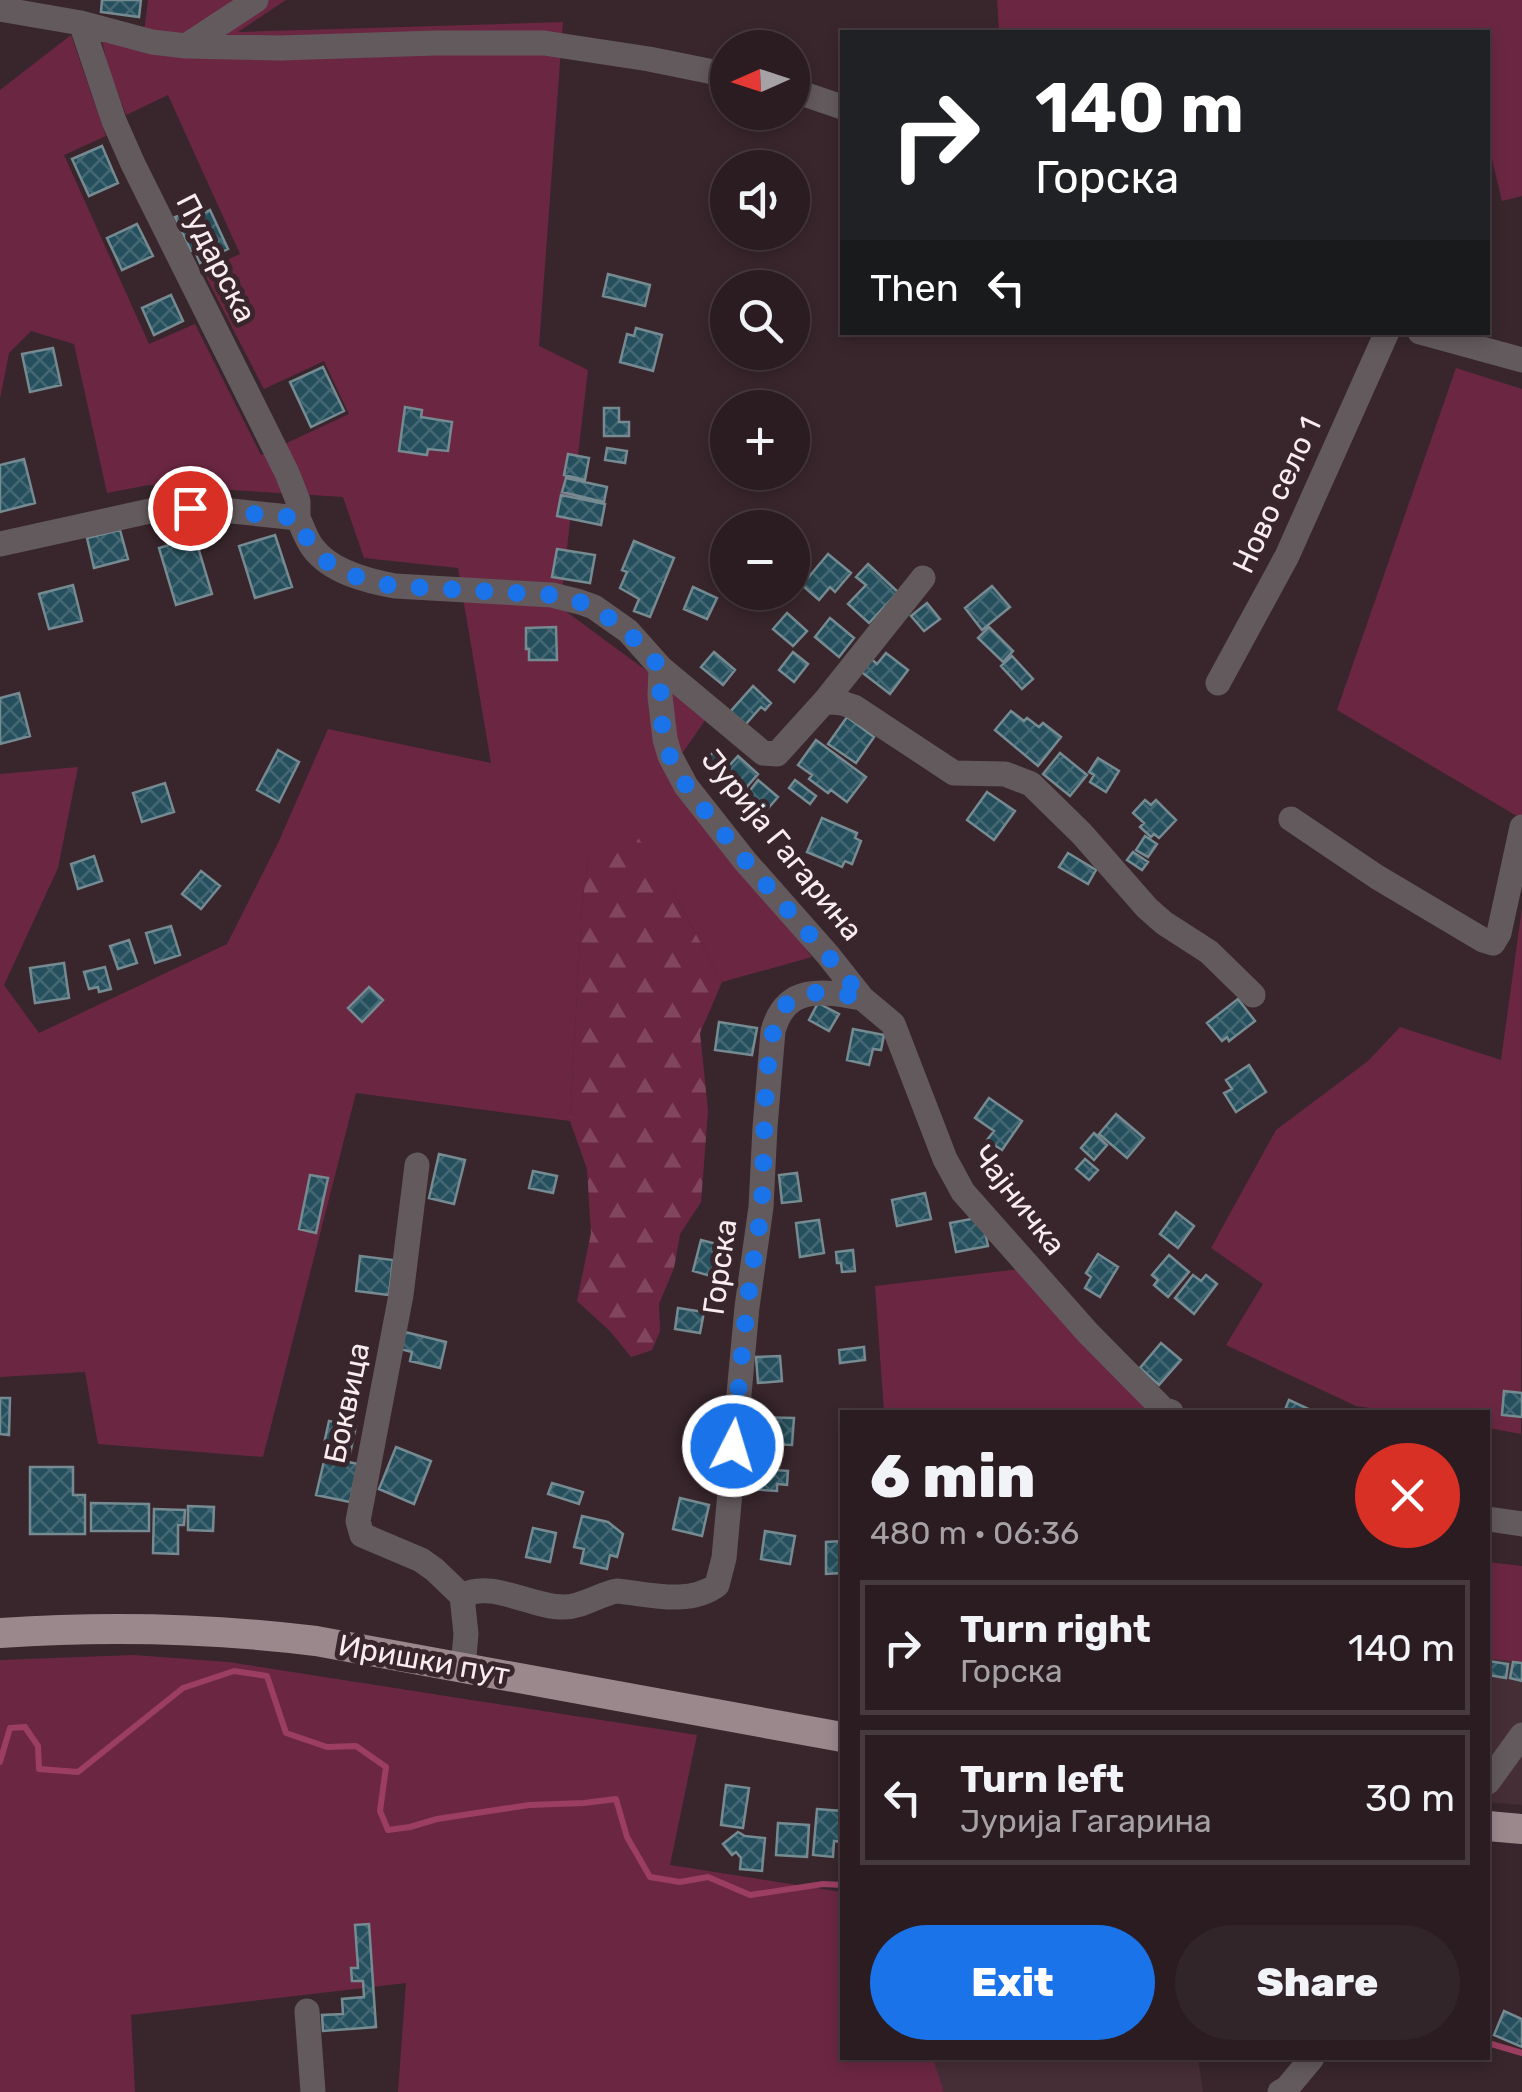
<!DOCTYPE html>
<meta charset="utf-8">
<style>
:root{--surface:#2a1c21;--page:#32252a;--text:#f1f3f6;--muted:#a5a1a5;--line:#463a3f;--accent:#1a73e8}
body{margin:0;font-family:Rubik,sans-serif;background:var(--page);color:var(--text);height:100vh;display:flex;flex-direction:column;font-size:38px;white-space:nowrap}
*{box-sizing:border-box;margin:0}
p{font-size:32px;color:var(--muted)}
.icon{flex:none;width:55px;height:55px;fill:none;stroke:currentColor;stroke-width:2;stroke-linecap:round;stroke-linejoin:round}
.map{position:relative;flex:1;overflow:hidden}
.side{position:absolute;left:840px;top:1410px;width:650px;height:650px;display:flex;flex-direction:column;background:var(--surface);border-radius:0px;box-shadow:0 5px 15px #0003,0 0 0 2px var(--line)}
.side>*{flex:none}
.hud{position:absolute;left:840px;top:30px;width:650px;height:305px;border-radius:0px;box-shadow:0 5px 15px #0003,0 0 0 2px var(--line);background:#202124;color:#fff;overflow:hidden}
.needle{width:65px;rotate:267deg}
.buttons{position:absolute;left:710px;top:30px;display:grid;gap:20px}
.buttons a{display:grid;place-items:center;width:100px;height:100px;border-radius:50%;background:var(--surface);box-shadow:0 5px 15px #0003,0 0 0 2px var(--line);font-size:50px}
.pin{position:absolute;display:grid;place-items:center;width:85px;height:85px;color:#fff;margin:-42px;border:5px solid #fff;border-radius:50%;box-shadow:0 2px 10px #0007}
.me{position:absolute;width:110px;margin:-55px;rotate:5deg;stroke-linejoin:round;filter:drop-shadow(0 0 8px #0008)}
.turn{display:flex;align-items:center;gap:35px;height:210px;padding:0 30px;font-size:45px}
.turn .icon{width:130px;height:130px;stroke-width:2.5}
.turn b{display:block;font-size:70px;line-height:85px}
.then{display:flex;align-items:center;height:95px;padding:0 30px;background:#0003;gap:20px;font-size:38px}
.round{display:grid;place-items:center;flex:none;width:105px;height:105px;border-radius:52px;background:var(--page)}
.summary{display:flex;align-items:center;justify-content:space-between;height:170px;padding:0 30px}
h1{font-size:60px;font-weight:800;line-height:75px}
.action{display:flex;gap:20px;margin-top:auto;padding:20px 30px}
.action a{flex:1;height:115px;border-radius:60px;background:var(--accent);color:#fff;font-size:40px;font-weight:800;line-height:115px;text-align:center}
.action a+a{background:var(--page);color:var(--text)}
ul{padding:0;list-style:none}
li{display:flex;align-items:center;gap:30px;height:135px;margin:0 20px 15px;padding:0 10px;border:5px solid var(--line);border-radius:0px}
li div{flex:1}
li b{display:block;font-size:38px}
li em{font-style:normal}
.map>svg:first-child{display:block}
.built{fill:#462e36}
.green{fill:#6b2742}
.forest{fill:url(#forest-firs)}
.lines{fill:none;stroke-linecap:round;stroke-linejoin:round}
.stream{stroke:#9b3e62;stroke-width:6}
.building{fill:url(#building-cross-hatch);stroke:#758a91;stroke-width:2.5}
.minor{stroke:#635a5d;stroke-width:25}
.major{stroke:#9a888d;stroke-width:30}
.route{stroke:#1a73e8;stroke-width:18;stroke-dasharray:0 32.4}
.labels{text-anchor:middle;stroke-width:10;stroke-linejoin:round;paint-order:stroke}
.street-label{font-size:30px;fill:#f8ecef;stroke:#38262c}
</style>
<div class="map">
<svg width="1522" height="2092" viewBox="0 0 1522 2092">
<defs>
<pattern id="forest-firs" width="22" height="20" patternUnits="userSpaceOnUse" patternTransform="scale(2.5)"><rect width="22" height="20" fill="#6b2742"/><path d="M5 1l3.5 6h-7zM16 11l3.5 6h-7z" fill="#81465e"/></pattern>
<pattern id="building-cross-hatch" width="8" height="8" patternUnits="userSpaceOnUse" patternTransform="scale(2.5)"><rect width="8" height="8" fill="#254f5c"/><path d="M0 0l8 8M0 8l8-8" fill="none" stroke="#456874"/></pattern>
</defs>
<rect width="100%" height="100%" fill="#38262c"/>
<!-- built -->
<path class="built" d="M1488 1659 1522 1662V1805L1488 1802Z
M933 2058H1198L1203 2092H944Z"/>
<!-- green -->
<path class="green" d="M148 0H286L238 32 563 22 539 346 588 370 560 607 708 716 670 771 812 957 722 982 670 886 589 854 582 906 570 1121 356 1093 263 1457 98 1444 85 1372 0 1377V774L78 767 58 868 4 985 39 1033 227 944 279 841 328 729 491 763 458 568 364 558 343 497 149 485 107 493 74 344 31 331 9 353 0 399V90L71 35 106 136 64 155 149 344 195 324 261 455 349 414 324 361 264 389 203 271 240 254 168 95 126 115 108 67 102 41 142 49Z
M997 0H1522V196L1502 201 1488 143V32H999Z
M1456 368 1522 389V819L1337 710Z
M1522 908 1521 1434 1488 1428V1412H1397L1356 1406 1226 1345 1263 1284 1211 1248 1276 1130 1368 1061 1400 1027 1501 1060Z
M1020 1269 1160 1412H884L875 1286Z
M1488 1562 1522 1566V1662L1488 1659Z
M134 1655 228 1662 697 1735 670 1865 842 1892V2058H933L944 2092H398L406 1983 131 2015 135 2092H0V1660Z"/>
<!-- forest -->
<path class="forest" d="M633 830 670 886 722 982 700 1033 708 1111 701 1202 680 1234 674 1268 659 1304 660 1331 652 1350 631 1357 610 1331 577 1301 591 1233 587 1169 570 1121 582 906 589 854 610 833Z"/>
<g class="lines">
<!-- stream -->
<path class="stream" d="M0 1762 10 1728 25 1727 38 1746 39 1769 78 1772 183 1688 234 1671 267 1676 286 1733 327 1747 356 1746 386 1767 380 1811 388 1830 410 1827 437 1819 529 1805 584 1803 616 1799 627 1837 650 1877 680 1882 708 1877 750 1895 823 1884 842 1885
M1488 2043 1522 2053"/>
</g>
<!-- building -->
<path class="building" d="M102 0H141L139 17 101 12Z
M102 146 118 183 89 196 72 159Z
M198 210 200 215 210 210 228 249 200 263 194 249 191 251 175 217Z
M137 224 153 256 122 270 107 238Z
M608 274 650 285 645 306 603 296Z
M171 295 183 321 154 335 142 308Z
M636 328 662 335 653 371 620 362 627 334 634 336Z
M53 348 61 385 30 392 22 354Z
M323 367 344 411 311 427 290 382Z
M405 407 422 410 421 417 452 422 448 451 428 449 427 455 399 451Z
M604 408H619V422H629V436H604Z
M607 448 627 451 625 463 605 460Z
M568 454 589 458 585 480 564 475Z
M24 459 35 503 0 512V465Z
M566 478 607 487 604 502 562 492Z
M561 495 605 504 601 525 557 516Z
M120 530 128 559 94 568 87 538Z
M275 535 292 587 255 598 239 546Z
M195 537 212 594 176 605 159 548Z
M634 541 674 558 650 617 634 611 639 599 620 588 627 572 622 570Z
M557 549 595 555 590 583 552 577Z
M828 554 851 573 835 592 830 587 819 600 802 585Z
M868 564 898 592 869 623 848 604 866 585 856 577Z
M73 585 82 621 49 629 39 594Z
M992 586 1010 607 982 630 965 608Z
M693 587 717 598 707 619 684 609Z
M927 603 940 619 924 631 911 616Z
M787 613 807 631 793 646 773 629Z
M830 618 854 638 839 657 815 637Z
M556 627 557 660H529V649H526V628Z
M989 627 1013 651 1003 662 978 638Z
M714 652 735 670 723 685 701 667Z
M793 652 808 664 794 682 779 670Z
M886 653 908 670 890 694 859 670 869 657 877 664Z
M1012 656 1033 679 1022 689 1001 666Z
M753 686 771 703 765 710 761 707 745 725 730 712Z
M19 693 30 736 0 744V698Z
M1011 711 1024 721 1027 718 1039 727 1043 723 1061 737 1038 766 995 730Z
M847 717 874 737 856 763 828 744Z
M816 740 866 777 847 802 831 790 828 793 809 779 812 775 798 765Z
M278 750 299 762 279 802 257 790Z
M715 750 727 761 718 772 706 761Z
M1060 753 1087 775 1070 796 1043 774Z
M738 756 758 774 737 798 717 779Z
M1098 758 1119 771 1106 792 1090 782 1094 775 1089 772Z
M758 780 778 797 764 813 745 797Z
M795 780 816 796 810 804 789 788Z
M165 783 174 812 142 822 133 793Z
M987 792 1015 811 994 840 967 820Z
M1145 800 1151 805 1156 800 1176 820 1159 838 1154 834 1151 837 1140 827 1144 823 1133 813Z
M822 818 857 833 855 838 861 841 852 864 845 861 842 867 807 852Z
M1145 836 1157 844 1148 857 1136 850Z
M1133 852 1148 862 1142 870 1127 860Z
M1068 853 1096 870 1088 884 1059 867Z
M94 856 102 881 78 889 71 864Z
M201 871 220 886 201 909 182 894Z
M171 926 180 955 155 963 146 933Z
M129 940 137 963 118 969 110 946Z
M64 963 69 998 35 1003 30 968Z
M105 967 111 989 99 992 98 987 89 989 84 972Z
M369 987 383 1000 362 1022 348 1008Z
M1238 999 1255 1021 1229 1041 1227 1037 1222 1041 1207 1023Z
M818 1003 839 1014 829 1031 809 1020Z
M719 1022 757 1028 752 1055 715 1050Z
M853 1029 884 1035 881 1050 873 1049 869 1065 847 1060Z
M1249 1065 1266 1092 1236 1112 1224 1093 1232 1089 1226 1080Z
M989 1098 1022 1121 1002 1150 987 1140 994 1131 975 1118Z
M1116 1114 1144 1138 1127 1158 1099 1134Z
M1094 1133 1107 1145 1094 1160 1081 1148Z
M439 1154 465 1160 454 1204 429 1198Z
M1085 1159 1098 1170 1089 1180 1076 1169Z
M533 1171 557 1176 553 1193 529 1188Z
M797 1173 801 1201 782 1203 779 1175Z
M310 1175 328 1178 316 1233 299 1229Z
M925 1193 931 1219 897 1226 892 1200Z
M1176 1212 1194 1226 1178 1248 1160 1234Z
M976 1218 983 1223 988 1246 956 1252 950 1223Z
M819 1220 824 1253 800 1257 796 1223Z
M701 1240 728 1247 721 1279 693 1271Z
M853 1250 855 1271 842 1272 841 1263H837L836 1252Z
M1098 1254 1118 1267 1100 1297 1085 1288 1091 1277 1086 1273Z
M1169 1255 1189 1272 1168 1297 1154 1285 1158 1280 1152 1275Z
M360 1256 393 1260 389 1295 356 1291Z
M1193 1275 1201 1281 1206 1275 1217 1284 1194 1314 1175 1298Z
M678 1308 704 1312 700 1333 675 1329Z
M405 1332 446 1342 440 1368 410 1361 412 1352 401 1349Z
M1161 1343 1181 1360 1159 1385 1140 1368Z
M864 1347 865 1360 840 1363 839 1350Z
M780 1356 782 1381 758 1383 756 1357Z
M1504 1391 1522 1393V1417L1502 1415Z
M0 1398H10L9 1435 0 1434Z
M1289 1400 1313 1411V1412H1284Z
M757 1417 794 1418 792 1445 770 1444V1439H756Z
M329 1421 356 1426 350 1454 323 1448Z
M396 1447 431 1461 414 1504 379 1489Z
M325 1457 358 1464 350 1502 316 1495Z
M30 1467H73V1495H85V1534H30Z
M749 1468 788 1471 787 1485 777 1484V1491L748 1489Z
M552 1483 583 1492 579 1504 548 1494Z
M680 1498 709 1505 702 1536 673 1529Z
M91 1503 149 1504V1531H91Z
M188 1506 214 1507 213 1531 188 1530Z
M154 1509 185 1510 184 1525H178V1554L153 1553Z
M582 1516 608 1522 623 1534 617 1557 610 1555 607 1569 581 1563 584 1549 574 1547Z
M533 1528 556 1533 550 1562 526 1557Z
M765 1531 795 1536 790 1564 761 1559Z
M842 1541V1573L826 1574V1542Z
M1488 1661 1508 1664 1506 1678 1488 1675Z
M1513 1662 1522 1663V1681L1510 1678Z
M726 1785 749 1788 743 1828 721 1825Z
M817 1809 842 1811V1842L834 1841 833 1857 813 1855Z
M778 1823 809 1825 807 1857 776 1855Z
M738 1832 745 1836 765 1838 762 1871 740 1869 741 1858 736 1852 732 1855 723 1844Z
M369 1924 376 2027 323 2031 322 2015 343 2014 342 1999 364 1997 363 1981H352L351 1968H358L355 1925Z
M1504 2011 1522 2019V2047L1494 2035Z"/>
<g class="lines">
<!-- minor -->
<path class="minor" d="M0 9 81 23 152 42 186 46 280 48 436 43H544L649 59 728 75
M81 23 114 121 133 164 287 473 298 501V518
M186 46 256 0
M792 90 842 107
M1420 332 1522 360
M0 544 159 509 232 511 298 518C303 528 306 539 313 548 331 572 367 581 395 586L552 595 580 602 594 607 628 631 661 668 660 696 665 739 670 756 686 786 745 861 828 955 862 998 893 1024 945 1159 963 1192 1088 1333 1163 1409 1171 1412
M661 668 763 753 777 754 825 701 923 578
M1218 683 1287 556 1387 332
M825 701 842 703 854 707 954 773 1005 774 1031 784 1082 834 1147 908 1164 923 1209 952 1253 995
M1291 819 1377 877 1483 940 1493 943 1499 933 1522 827
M417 1165 401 1295 358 1521 362 1535 421 1560 435 1570 462 1596
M1488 1519 1522 1524
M463 1668 466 1634 462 1596C490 1579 533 1608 564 1607 583 1607 599 1594 617 1591 649 1594 689 1606 717 1585L724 1558 747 1307 761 1207 765 1127 773 1031C786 984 823 991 862 998
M1488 1782 1522 1735
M307 2011 313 2092
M1280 2092 1287 2088 1312 2058"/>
<!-- major -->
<path class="major" d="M0 1633C106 1626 211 1628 316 1641L842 1737
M1488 1826 1522 1829"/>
</g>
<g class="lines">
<!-- route -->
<path class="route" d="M190 508 298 518C303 528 306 539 313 548 331 572 367 581 394 586L552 595 580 602 594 607 628 632 661 668C660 697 659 731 671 759 684 787 705 810 724 834 768 890 818 941 862 998 837 993 801 985 783 1008 760 1036 766 1169 761 1211 757 1244 750 1276 747 1309 741 1355 738 1400 733 1446"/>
</g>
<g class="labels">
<!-- street labels -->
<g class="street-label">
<text transform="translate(216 258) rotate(63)" y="10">Пударска</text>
<text transform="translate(1277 495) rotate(-65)" y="10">Ново село 1</text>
<text transform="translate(782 845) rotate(51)" y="10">Јурија Гагарина</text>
<text transform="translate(1019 1200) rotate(52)" y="10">Чајничка</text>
<text transform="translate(720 1267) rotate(-82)" y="10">Горска</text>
<text transform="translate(347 1403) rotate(-78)" y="10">Боквица</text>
<text transform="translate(424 1660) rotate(10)" y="10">Иришки пут</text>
</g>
</g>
</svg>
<div class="buttons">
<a><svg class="needle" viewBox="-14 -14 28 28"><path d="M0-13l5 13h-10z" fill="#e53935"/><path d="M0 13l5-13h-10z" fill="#a5a1a5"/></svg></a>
<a><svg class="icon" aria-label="sound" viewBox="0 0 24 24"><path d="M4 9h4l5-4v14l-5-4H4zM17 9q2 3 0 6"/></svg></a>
<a><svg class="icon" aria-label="search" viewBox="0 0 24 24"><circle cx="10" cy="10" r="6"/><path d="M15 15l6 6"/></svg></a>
<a>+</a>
<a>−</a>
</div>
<div class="pin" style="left:190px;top:508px;background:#d93025"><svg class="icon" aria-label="arrive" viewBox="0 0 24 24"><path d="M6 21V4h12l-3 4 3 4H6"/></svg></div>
<svg class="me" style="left:733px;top:1446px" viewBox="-20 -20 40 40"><circle r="17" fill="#1a73e8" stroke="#fff" stroke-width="3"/><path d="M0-11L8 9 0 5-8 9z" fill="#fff"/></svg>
<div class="hud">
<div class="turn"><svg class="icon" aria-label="right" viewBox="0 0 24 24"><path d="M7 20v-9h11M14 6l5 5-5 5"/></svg><div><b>140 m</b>Горска</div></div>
<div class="then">Then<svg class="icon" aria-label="left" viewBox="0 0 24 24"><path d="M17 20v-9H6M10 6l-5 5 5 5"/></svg></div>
</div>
<section class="side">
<div class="summary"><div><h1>6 min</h1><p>480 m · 06:36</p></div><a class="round" style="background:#d93025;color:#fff"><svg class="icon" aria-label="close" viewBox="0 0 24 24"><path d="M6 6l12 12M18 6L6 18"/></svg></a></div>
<ul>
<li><svg class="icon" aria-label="right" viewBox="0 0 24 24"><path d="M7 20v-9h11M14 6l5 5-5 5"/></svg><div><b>Turn right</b><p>Горска</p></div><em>140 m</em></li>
<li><svg class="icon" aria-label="left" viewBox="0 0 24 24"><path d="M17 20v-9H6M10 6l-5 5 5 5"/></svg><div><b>Turn left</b><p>Јурија Гагарина</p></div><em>30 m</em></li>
</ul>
<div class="action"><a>Exit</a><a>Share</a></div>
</section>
</div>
